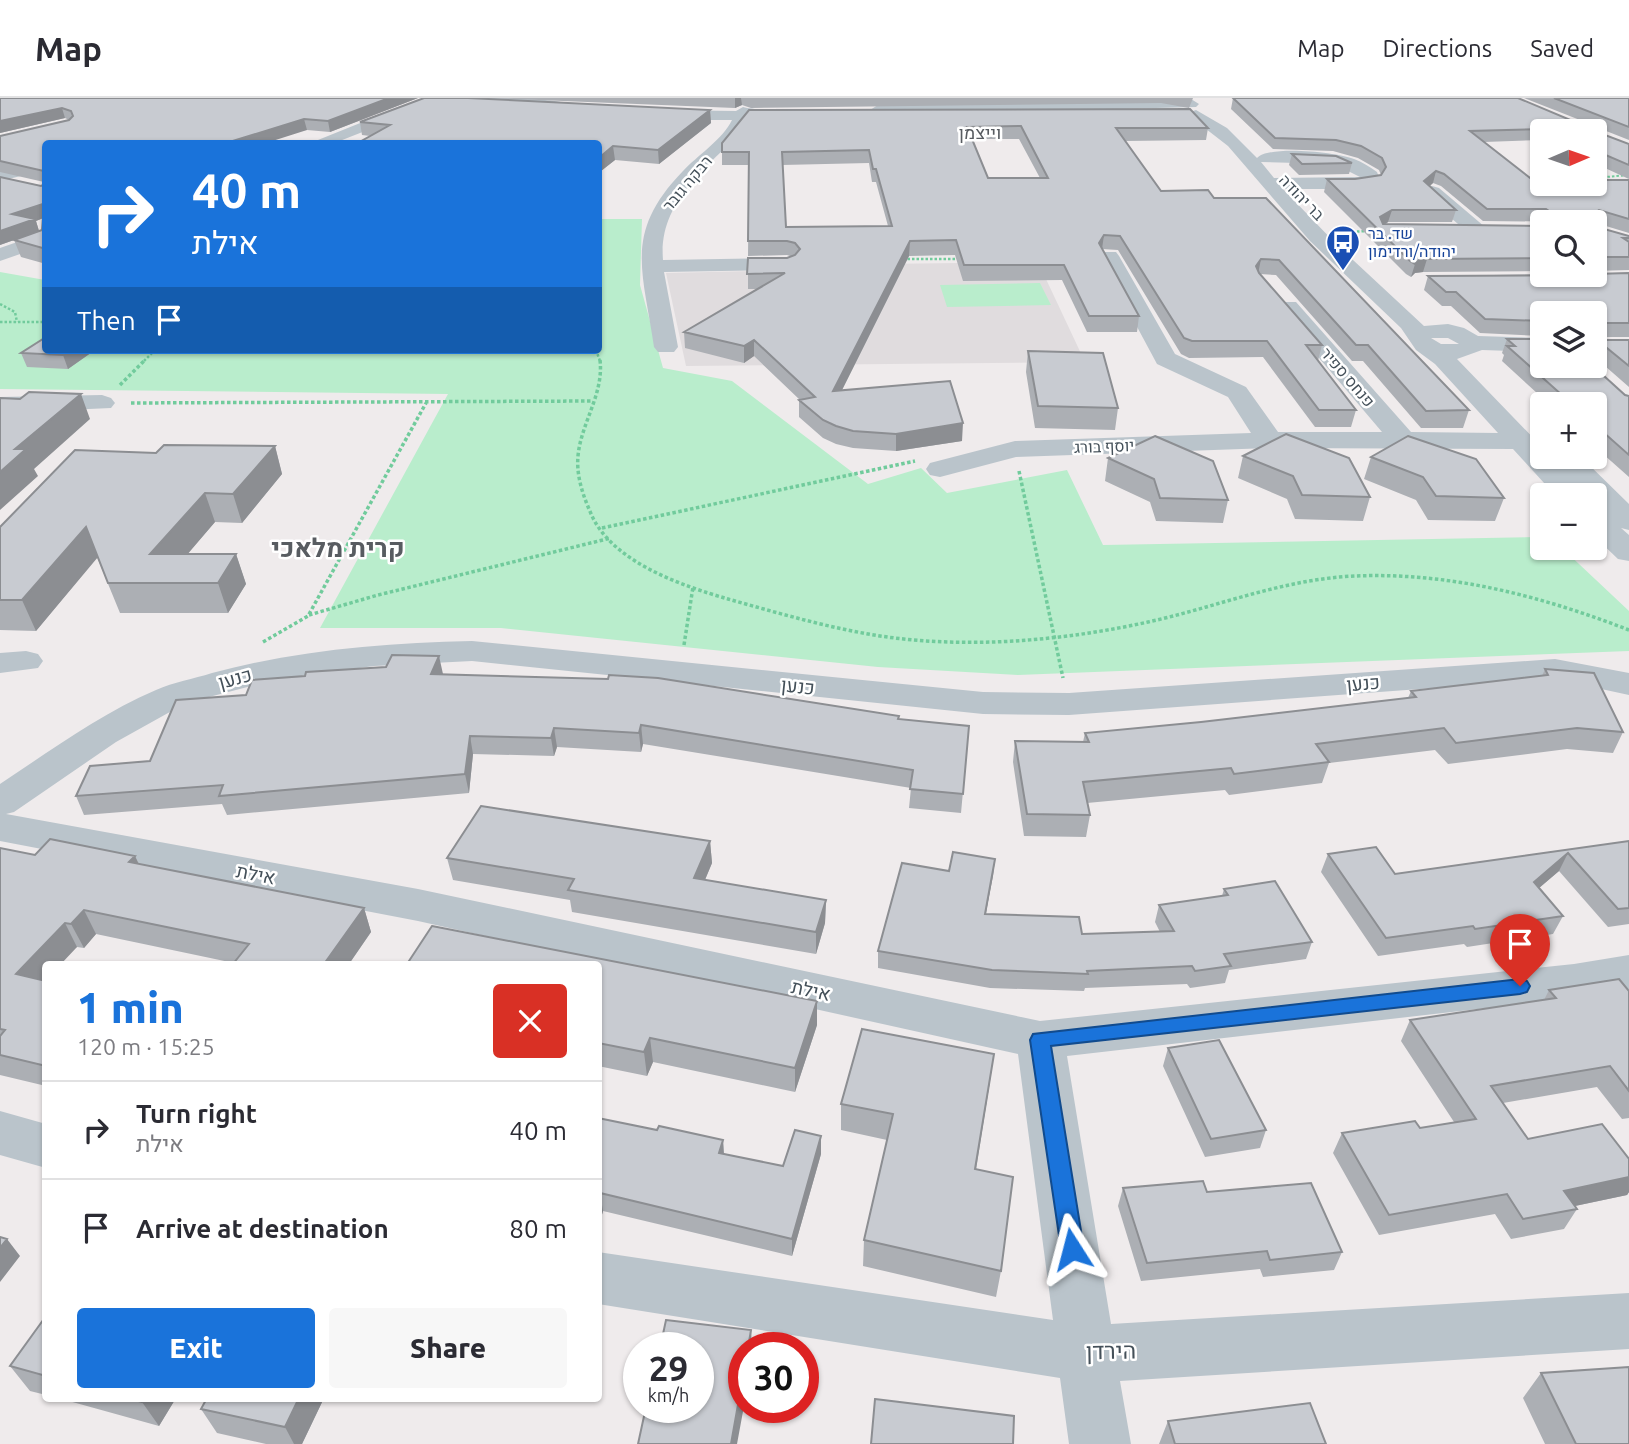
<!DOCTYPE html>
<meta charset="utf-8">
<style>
:root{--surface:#fff;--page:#f7f7f7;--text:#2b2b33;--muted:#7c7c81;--line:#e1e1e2;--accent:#1a73da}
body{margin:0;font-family:Ubuntu,Heebo,sans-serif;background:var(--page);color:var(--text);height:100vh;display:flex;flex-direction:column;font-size:26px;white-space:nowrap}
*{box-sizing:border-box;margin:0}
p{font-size:23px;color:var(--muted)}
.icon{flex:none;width:38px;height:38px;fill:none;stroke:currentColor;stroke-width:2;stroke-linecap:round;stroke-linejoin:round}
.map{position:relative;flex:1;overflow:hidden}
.panel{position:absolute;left:42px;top:863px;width:560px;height:441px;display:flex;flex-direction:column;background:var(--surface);border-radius:7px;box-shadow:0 2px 5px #0004}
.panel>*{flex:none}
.guide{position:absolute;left:42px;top:42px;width:560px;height:214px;border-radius:7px;box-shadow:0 2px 5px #0004;background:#1a73da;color:#fff;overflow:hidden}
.needle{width:46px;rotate:88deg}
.buttons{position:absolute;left:1530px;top:21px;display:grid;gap:14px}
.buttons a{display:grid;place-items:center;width:77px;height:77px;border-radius:7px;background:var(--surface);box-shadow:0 2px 5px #0004;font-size:35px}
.speed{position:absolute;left:623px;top:1234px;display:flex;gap:14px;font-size:35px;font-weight:700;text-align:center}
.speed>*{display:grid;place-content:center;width:91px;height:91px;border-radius:50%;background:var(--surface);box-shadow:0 2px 5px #0004;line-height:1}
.speed small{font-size:18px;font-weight:400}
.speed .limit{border:10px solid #d22;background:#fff;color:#111}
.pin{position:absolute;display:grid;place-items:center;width:60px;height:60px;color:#fff;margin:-72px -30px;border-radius:50% 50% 50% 0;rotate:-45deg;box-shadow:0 0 7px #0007}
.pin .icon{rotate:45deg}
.me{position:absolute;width:77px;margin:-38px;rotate:351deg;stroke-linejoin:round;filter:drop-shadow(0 0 5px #0008)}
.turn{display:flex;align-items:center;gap:24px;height:147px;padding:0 35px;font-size:32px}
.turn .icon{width:91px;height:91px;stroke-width:2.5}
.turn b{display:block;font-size:49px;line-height:60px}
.then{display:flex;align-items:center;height:66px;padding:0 35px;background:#0003;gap:14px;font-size:26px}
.round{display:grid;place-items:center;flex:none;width:74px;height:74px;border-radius:7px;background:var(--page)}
.head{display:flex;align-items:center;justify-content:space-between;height:119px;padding:0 35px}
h1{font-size:42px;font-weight:800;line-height:52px;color:var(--accent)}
.cta{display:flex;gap:14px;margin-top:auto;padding:14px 35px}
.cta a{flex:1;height:80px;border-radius:7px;background:var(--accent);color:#fff;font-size:28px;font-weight:800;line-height:80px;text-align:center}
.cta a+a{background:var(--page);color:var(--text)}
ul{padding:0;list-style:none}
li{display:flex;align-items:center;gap:21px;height:98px;padding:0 35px;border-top:2px solid var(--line)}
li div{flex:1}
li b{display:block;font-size:26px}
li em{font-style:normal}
header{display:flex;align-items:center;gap:42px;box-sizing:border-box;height:98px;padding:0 35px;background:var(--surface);border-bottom:2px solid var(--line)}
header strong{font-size:33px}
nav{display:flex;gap:38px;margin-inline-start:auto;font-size:24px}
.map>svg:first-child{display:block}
.education{fill:#e0dcde}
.green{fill:#b9edcc}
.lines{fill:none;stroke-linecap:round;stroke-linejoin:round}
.path-far2{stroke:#71cb9c;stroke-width:2;stroke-dasharray:2.5 2;stroke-linecap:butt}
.path-far1{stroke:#71cb9c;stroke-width:2.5;stroke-dasharray:2.5 2;stroke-linecap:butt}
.path{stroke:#71cb9c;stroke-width:3.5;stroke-dasharray:3.5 2.5;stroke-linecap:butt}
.minor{fill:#bac4cb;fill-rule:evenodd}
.wall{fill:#acafb4;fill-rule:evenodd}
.shaded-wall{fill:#8c8e92}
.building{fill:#c8cbd1;stroke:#8c8e92;stroke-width:2;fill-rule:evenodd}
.route{fill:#1a73da;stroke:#114b8e;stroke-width:2}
.labels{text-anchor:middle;stroke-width:5;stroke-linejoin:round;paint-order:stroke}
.far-street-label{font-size:16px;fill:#445059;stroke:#fff}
.far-transit-label{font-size:16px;fill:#164399;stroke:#fff;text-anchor:start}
.far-neighbourhood-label{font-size:18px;fill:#585c61;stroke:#fff}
.street-label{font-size:19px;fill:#445059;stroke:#fff}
.near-street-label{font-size:23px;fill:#445059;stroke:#fff}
.district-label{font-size:26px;font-weight:bold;fill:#585c61;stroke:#fff}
</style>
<header>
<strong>Map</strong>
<nav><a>Map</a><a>Directions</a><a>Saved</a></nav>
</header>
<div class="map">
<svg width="1629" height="1346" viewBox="0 0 1629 1346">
<rect width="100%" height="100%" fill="#efebec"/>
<!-- education -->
<path class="education" d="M1038 164 1085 264 686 268 666 175 799 172 800 167Z"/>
<!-- green -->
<path class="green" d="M599 121H642L640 187 663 270 732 283 868 386 921 370 947 395 1067 372 1103 447 1542 439V450H1562L1629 513V553L1018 577 878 569 501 530H320L448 296 0 291V174L45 182 46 252H598Z
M1040 185 1051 207 947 209 940 187Z"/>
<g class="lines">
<!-- path-far2 -->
<path class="path-far2" d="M1594 80 1629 77"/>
<!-- path-far1 -->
<path class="path-far1" d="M1348 134 1367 133
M903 161H960
M0 206 15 214 17 224
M0 224H46
M596 252 600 263
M144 263 155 252"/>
<!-- path -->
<path class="path" d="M600 262C604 296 581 325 578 358 576 379 584 400 592 418 614 465 683 488 728 501 778 515 829 530 880 538 967 551 1062 543 1148 524 1217 509 1283 481 1355 478 1450 474 1541 498 1629 532
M120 287 145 262
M131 305 593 303
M1019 373 1063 580
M602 430 915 363
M309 517 378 497 611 440
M263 544 308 518 426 305
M684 547 693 489"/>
<!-- minor -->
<path class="minor" d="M475 0C495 0 554 0 567 6L559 11 483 5Z
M1191 1 1199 6 1196 9 878 17 870 12 878 7Z
M410 5 418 10 416 13 332 46H308Z
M743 9C757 13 796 11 804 18L796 23 748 22 743 32C707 70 658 104 663 162L786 160 793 162 797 166 793 170 786 172 664 174 678 249 674 254H658L654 249C643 172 623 135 683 73 697 58 723 41 732 22H657L649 17 657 12 736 13Z
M1196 12 1227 30 1257 60C1269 47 1336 54 1354 61 1362 64 1370 69 1377 74L1380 82 1377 86 1352 91H1283L1339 149 1424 228 1448 226 1464 230 1478 238 1542 240V254L1482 252 1457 261 1542 349V359H1581L1629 406V432L1621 430 1629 437V463L1618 461 1594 438V412L1604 415 1594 405V397H1587L1583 393 1585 397H1555L1513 351 1270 350 1016 359 940 379 930 377 926 371 930 365 1015 343 1251 335 1228 299 1157 266 1099 158 1102 154H1116L1119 158 1175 256 1246 289 1278 334H1382L1280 214 1277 209 1280 204H1296L1411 334 1498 335 1435 266 1416 252 1401 230 1310 143 1228 48 1188 17 1190 14ZM1261 64 1334 66 1360 79 1274 80ZM1431 240H1448L1459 246H1441Z
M46 62V72L0 83V73Z
M1432 88 1439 90 1485 129 1488 133 1485 137H1471L1425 98 1423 94Z
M46 134V147L0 163V150Z
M102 297 111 300 115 305 111 310 0 315V299Z
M472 543 983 594 1069 595 1555 561 1629 575V597L1555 581 1069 617 983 616 472 563 374 568 278 581 186 605 116 644 14 714 6 716 418 791 1040 923 1574 866 1629 857V891L1574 900 1067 958 1111 1226 1629 1195V1251L1120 1283 1131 1346H1069L1060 1280 598 1206V1154L1053 1222 1018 956 418 823 0 743V686C50 653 100 616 156 592 174 584 193 581 212 575 298 552 384 545 472 543Z
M26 553 38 556 43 563 38 570 0 575V555Z
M0 1013 46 1026V1070L0 1057Z"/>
</g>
<!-- wall -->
<path class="wall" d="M0 0H418L330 34 307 32 46 46V166L21 159 14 142 0 147V79L41 88 44 86V84L0 74V38L69 22 65 20 0 35ZM43 120 42 132 39 133 36 123Z
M492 0H1193L1189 10 1161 5 751 10 742 7 735 10Z
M1233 0 1585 24 1524 0H1629V42L1596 29 1597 34 1629 46V81L1594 65V33H1542V42L1484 44 1534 83 1629 82V135L1596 125 1597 129 1629 138V172L1594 173V124L1483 123 1441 88 1433 85 1430 88 1456 112 1452 124H1388L1386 126 1542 128V173L1423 174 1415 175 1411 179 1406 176 1324 94 1327 81H1355L1381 77 1379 72 1358 60 1333 53 1273 51 1231 11Z
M710 12 711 25 659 66 615 62 601 73H598V46L370 38 362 37 360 24Z
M749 12 1208 30 1206 42 1125 43 1161 93 1214 100 1469 312 1463 330H1421L1363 263H1352L1276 177 1260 176 1322 247 1318 263 1356 312 1351 329H1315L1263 259 1189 260 1181 256 1118 152 1102 151 1139 218 1137 234H1087L1062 182 963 183 955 157 909 158 842 292 962 343 896 353 853 350 836 346 823 340 799 319V302H800L754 258 744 265 685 250 684 234 758 191H748V160H787L790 158 787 157 748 158 749 67H722V45ZM972 41H1019L1040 80H988ZM869 65 872 84H876L888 128 786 129 782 67Z
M1292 56 1352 65 1349 76 1299 77 1289 67Z
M1629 175V239H1598V242H1629V289L1597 261 1594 263V215H1542V238L1480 235 1451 208H1442L1424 192 1428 178Z
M1507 241 1629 298V379L1594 348V306H1549L1502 263 1504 257 1502 255Z
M95 252 68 271 27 269 21 255Z
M1028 253 1118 310 1115 332 1035 330 1026 274Z
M275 348 282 376 242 425 215 424 187 456H236L246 486 228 515H120L97 459 36 533 0 532V429L156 355Z
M1243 358 1370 399 1363 423 1295 421 1287 401 1238 380Z
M1371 359 1504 400 1495 423 1428 422 1416 402 1364 381Z
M1108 360 1228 402 1223 425 1156 423 1150 404 1105 383Z
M386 569 443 576 899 618V621L969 628 961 715 909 710 911 690 643 646 641 654 557 649 554 658 473 656 469 695 227 717 222 706 84 717 76 698 150 663 246 597 305 578Z
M1545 571 1623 634 1613 655 1567 651 1448 666 1435 652 1329 665 1322 685 1229 697 1225 692 1087 705 1090 717 1086 739 1024 738 1013 664 1015 643 1083 644 1085 635 1201 624 1408 600 1411 593 1542 578Z
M710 743 712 765 705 782 826 802 825 825 816 856 572 814 570 802 453 782 447 760Z
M1629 743V826L1608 829 1559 773 1539 790 1563 818 1553 836 1467 849 1464 846 1378 858 1321 774 1328 756 1395 776Z
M0 750 35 757 135 758 139 766 364 810 371 834 349 866H233L234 865 96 836 84 850 77 849 46 866V988L0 977Z
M995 761 986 816 1082 836 1160 834 1155 824 1159 807 1222 798 1224 791 1312 844 1306 861 1229 872 1225 885 1190 890 1187 886 1085 890 1084 893 990 890 878 870V853L949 773Z
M598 866 817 903V927L795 994 653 964 647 978 598 968Z
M1549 892 1629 893V1020L1622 1021 1597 989 1503 1005 1528 1041 1629 1061V1094L1627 1097 1575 1108 1577 1111 1564 1131 1511 1141 1495 1116 1379 1137 1333 1055 1342 1035 1420 1030 1454 1024 1401 943 1410 922 1544 902Z
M1168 950 1266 1032 1260 1050 1205 1059 1163 968Z
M990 983 976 1072 1001 1173 996 1199 863 1168 864 1142 887 1042 841 1032V1006Z
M598 1020 657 1032 723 1042 724 1056 783 1068 821 1056 792 1158 603 1113 601 1120 598 1119Z
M1123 1090 1207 1094 1342 1154 1334 1172 1263 1179 1260 1171 1141 1183 1118 1108Z
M46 1218V1297L30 1293 10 1268Z
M1541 1275 1629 1346H1545L1523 1300Z
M58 1300H176L159 1328Z
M324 1300 302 1346H266L217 1335 201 1311Z
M1168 1323 1326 1346H1159Z"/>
<!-- shaded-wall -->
<path class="shaded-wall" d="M389 0H418L330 34 328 23Z
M735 0H741L742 7 735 10Z
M62 10 65 20 0 35V23Z
M710 12 711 25 659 66 658 52Z
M304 21 307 32 263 46H223Z
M613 48 615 62 601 73 600 59Z
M1436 73 1433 85 1421 95 1424 83Z
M46 105V119L36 123 39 133 0 147V133L12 116Z
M1392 112 1388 124 1377 131 1380 119Z
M1104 137 1102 151 1099 145Z
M910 143 909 158 833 310V293Z
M1261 161 1258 176 1256 168Z
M1427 161 1423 174 1415 175 1411 179 1415 166 1419 162Z
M754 242V258L744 265V248Z
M1602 246 1597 261 1594 263V259L1598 251Z
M70 252H95L68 271 63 257Z
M81 296 90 321 34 371 38 378 0 412V374L15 351Z
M963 325 962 343 896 353V336Z
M275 348 282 376 242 425 233 396Z
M205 395 215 424 163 485 150 456Z
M86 429 98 459 36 533 22 502Z
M236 456 246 486 228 515 218 485Z
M439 558 443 576H431Z
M641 627 643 646 641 654 639 635Z
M554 630 557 649 554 658 551 640Z
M470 638 473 656 469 695 465 676Z
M710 743 712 765 696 803 694 780Z
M1568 755 1559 773 1525 802 1534 784Z
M135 758 146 782 129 764Z
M995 761 993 778 982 834 985 816Z
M826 802 825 825 816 856V834Z
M364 810 371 834 349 866H324Z
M84 812 96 836 84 850 71 826Z
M65 825 77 849 61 866H46V884L16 876Z
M817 903V927L795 994V970Z
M650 940 653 964 647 978 644 954Z
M994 956 990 983 971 1098 975 1071Z
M821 1038V1056L792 1158V1141Z
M723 1042 724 1060 719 1055Z
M1629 1079V1094L1627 1097 1551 1113 1564 1093Z
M600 1095 603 1113 601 1120 598 1109V1099Z
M7 1141 20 1158 0 1184V1150Z
M751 1232 752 1250H748Z
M744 1273V1308L737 1346H731Z
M144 1300H176L159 1328 142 1304Z
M299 1300H324L302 1346H294L285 1329Z"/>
<!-- building -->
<path class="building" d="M0 0H389L328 23 304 21 223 46H46V105L12 116 35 121 0 133V79L41 88 44 86V73L0 63V38L69 22 73 18 71 13 62 10 0 23Z
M424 0H468L710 12 658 52 613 48 600 59H598V46H356L390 27 360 24Z
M1233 0H1518L1575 24 1595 25 1597 34 1629 46V67L1594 52V33H1553L1547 31 1470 33 1534 83H1542V86H1594V82H1629V121L1599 112 1596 114 1597 129 1629 138V140H1623L1629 144V159H1594V124H1549V113L1546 111H1487L1444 76 1436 73 1424 83 1456 112H1392L1380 119 1383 126 1542 128V160L1427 161 1419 162 1415 166 1410 163 1327 81H1355L1381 77 1386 69 1382 60 1361 48 1336 42 1275 40Z
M1554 0H1629V29Z
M1190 11 1208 30H1116L1161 93 1208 92 1214 100H1266L1469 312 1426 313 1368 247H1356L1279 162 1261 161 1256 168 1259 175 1322 247H1306L1356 312H1319L1267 243H1192L1184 240 1120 138 1104 137 1099 145 1139 218H1089L1064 167H964L956 142 910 143 833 293 950 283 963 325 896 336 853 333 836 328 823 322 799 302 815 299 754 242 744 248 684 234 785 175 747 176 748 160H787L795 157 800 151 795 145 787 143H748L749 54H722V45L749 12ZM1021 28 1048 80H988L967 29ZM869 52 873 71H876L892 128 786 129 782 54Z
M1292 56 1336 58 1352 65 1302 66Z
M43 119 46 120V151L14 142 42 132Z
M1629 175V225H1598V242H1629V268L1602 246 1598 251H1594V215H1542V223L1485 221 1456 194H1446L1428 178 1594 177V176Z
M46 239V252H70L63 257 21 255Z
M1507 241H1542V268H1593L1625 297 1629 298V357L1594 326V306H1572L1507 248H1515Z
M1028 253 1103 255 1118 310 1038 308Z
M29 294 81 296 15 351H26L0 374V300L20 301Z
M1286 336 1349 360 1370 399 1302 397 1293 378 1243 358Z
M1155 338 1213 363 1228 402 1160 400 1154 381 1108 360Z
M1408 338 1476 361 1504 400 1436 398 1423 379 1371 359Z
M164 347 275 348 233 396 205 395 150 456H236L218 485H108L86 429 22 502H0V429L75 352 156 355Z
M392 557 439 558 431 576 608 581 609 577 658 580 899 618 898 621 969 628 963 696 910 691 913 672 641 627 639 635 554 630 551 640 470 638 465 676 219 698 223 687 76 698 90 668 150 663 176 602 246 597 252 582 305 578 306 574 386 569Z
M1545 571 1594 575 1623 634 1577 630 1456 645 1444 630 1316 646 1329 664 1234 676 1231 670 1083 684 1090 717 1027 716 1015 643 1089 644 1085 635 1201 624 1416 599 1411 593 1548 577Z
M481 708 710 743 694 780 826 802 816 834 568 792 574 781 447 760Z
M50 741 135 758 129 764 364 810 324 866H233L249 846 84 812 71 826 65 825 16 876 46 883V968L0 957V938L5 932 0 931V750L35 757Z
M1629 743V810L1618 811 1568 755 1534 784 1563 818 1475 831 1473 828 1386 840 1328 756 1376 749 1395 776Z
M953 754 995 761 985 816 1079 819 1082 836 1174 833 1159 807 1228 797 1224 791 1275 783 1312 844 1224 856 1231 868 1195 873 1192 868 1087 873 1088 876 992 872 878 853 902 765 949 773Z
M432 828 817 903 795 970 650 940 644 954 598 945V866H407Z
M1619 881 1629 893V993L1610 968 1491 988 1528 1041 1602 1026 1629 1061V1079L1564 1093 1577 1111 1523 1121 1507 1096 1389 1117 1342 1035 1415 1023 1420 1030 1476 1021 1410 922 1556 900 1549 892Z
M862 931 994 956 975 1071 1013 1079 1001 1173 864 1142 893 1016 841 1006Z
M1219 942 1266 1032 1211 1041 1168 950Z
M598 1020 657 1032 659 1028 723 1042 719 1055 783 1068 795 1032 821 1038 792 1141 600 1095 598 1099Z
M1203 1083 1207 1094 1311 1085 1342 1154 1270 1162 1267 1153 1147 1165 1123 1090Z
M0 1139 7 1141 0 1150Z
M46 1218V1278L10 1268Z
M666 1222 751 1232 748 1250H744V1273L731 1346H638L646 1309H698V1250H660Z
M1629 1269V1346H1576L1541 1275Z
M128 1300H144L142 1304Z
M207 1300H299L285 1329 201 1311Z
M875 1301 1014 1318 1013 1346H871Z
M1310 1305 1326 1346H1175L1168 1323Z"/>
<!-- route -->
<path class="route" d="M1520 881 1527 883 1530 888 1527 894 1520 896 1051 948 1084 1151 1080 1158 1072 1161 1064 1158 1061 1151 1030 942 1033 936Z"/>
<!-- icons -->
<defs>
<g id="bus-pin" transform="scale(1.75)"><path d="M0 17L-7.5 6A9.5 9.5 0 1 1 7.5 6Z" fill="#1a4fb4" stroke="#fff"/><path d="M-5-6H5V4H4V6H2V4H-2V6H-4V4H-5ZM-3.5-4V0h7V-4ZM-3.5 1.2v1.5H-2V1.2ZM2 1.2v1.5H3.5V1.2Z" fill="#fff"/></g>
</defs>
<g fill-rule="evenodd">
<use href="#bus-pin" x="1343" y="144"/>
</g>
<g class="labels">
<!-- far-street labels -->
<g class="far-street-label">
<text transform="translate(687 85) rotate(-50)" y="6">רבקה גובר</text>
<text transform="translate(1302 99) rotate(46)" y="6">בר יהודה</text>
<text transform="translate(1348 279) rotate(49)" y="6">פנחס ספיר</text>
<text transform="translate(1104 348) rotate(-2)" y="6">יוסף בורג</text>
</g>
<!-- far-transit labels -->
<g class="far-transit-label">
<text x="1368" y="141">שד. בר<tspan x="1368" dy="18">יהודה/ורדימון</tspan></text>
</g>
<!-- far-neighbourhood labels -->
<g class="far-neighbourhood-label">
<text x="980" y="41">וייצמן</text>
</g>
<!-- street labels -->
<g class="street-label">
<text transform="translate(235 580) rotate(-15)" y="7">כנען</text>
<text transform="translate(1363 585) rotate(-5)" y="7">כנען</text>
<text transform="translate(798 588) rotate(6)" y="7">כנען</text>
<text transform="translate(256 776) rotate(11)" y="7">אילת</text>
<text transform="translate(811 892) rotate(12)" y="7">אילת</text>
</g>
<!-- near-street labels -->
<g class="near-street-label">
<text transform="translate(1111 1253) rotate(-1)" y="8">הירדן</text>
</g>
<!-- district labels -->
<g class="district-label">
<text x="338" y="459">קרית מלאכי</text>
</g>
</g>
</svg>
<div class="buttons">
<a><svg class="needle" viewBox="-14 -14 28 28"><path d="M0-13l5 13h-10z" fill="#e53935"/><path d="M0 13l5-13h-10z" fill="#7c7c81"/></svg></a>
<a><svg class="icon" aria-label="search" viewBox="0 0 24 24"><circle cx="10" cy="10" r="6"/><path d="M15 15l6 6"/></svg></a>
<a><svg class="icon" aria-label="layers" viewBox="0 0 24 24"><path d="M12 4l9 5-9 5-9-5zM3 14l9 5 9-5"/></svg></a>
<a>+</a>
<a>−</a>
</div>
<div class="speed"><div>29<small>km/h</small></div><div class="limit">30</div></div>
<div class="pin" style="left:1520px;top:888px;background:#d93025"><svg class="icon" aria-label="arrive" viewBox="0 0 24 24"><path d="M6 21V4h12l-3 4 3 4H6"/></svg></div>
<svg class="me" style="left:1072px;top:1151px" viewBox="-20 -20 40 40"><path d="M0-17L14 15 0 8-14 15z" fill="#1a73da" stroke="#fff" stroke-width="4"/></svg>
<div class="guide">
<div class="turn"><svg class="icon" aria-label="right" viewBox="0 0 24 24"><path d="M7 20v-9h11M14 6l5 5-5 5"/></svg><div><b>40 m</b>אילת</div></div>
<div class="then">Then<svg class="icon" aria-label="arrive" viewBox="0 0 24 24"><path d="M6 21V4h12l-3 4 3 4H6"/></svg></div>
</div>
<section class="panel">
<div class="head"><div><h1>1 min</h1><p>120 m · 15:25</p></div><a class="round" style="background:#d93025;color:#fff"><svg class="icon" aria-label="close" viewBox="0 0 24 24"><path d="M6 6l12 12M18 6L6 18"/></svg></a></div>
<ul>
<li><svg class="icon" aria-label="right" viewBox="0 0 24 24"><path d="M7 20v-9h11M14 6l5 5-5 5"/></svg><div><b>Turn right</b><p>אילת</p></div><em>40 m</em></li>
<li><svg class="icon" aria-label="arrive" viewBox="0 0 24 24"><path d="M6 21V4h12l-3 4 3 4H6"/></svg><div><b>Arrive at destination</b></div><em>80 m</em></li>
</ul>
<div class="cta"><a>Exit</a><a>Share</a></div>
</section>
</div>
